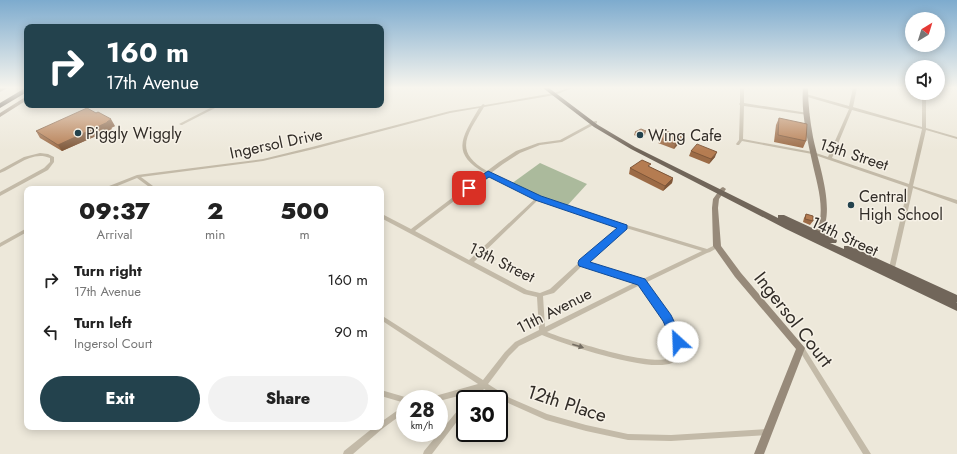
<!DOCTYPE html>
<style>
:root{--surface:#fff;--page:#f2f2f2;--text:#222;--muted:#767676;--accent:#23424d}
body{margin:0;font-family:Jost,sans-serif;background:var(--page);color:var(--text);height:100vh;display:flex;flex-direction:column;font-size:15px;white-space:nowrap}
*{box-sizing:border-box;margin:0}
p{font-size:13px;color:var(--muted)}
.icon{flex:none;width:22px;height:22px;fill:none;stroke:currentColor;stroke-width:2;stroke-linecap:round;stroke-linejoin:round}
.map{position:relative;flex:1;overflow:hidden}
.panel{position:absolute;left:24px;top:186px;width:360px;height:244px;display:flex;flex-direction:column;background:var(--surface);border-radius:8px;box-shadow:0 2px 10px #0003}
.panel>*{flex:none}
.hud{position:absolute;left:24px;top:24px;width:360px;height:84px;border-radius:8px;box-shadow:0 2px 10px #0003;background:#23424d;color:#fff;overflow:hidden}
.needle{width:26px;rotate:38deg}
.fabs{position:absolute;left:905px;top:12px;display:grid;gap:8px}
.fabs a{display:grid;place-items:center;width:40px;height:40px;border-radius:50%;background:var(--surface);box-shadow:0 2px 10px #0003;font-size:20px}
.speed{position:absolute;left:396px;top:390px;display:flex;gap:8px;font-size:20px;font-weight:700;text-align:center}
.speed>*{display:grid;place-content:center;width:52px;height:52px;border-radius:50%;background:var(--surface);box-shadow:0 2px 10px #0003;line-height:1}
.speed small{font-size:10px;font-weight:400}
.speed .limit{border:2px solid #111;border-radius:6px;background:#fff;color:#111}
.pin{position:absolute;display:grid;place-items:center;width:34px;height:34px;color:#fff;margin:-17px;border-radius:8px;box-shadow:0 2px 6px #0006}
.me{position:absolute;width:44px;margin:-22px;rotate:335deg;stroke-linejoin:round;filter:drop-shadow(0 0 3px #0008)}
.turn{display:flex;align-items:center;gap:14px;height:84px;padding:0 16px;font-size:18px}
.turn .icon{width:52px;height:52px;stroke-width:2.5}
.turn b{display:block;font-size:28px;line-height:34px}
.eta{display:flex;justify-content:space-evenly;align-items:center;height:68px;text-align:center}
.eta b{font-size:24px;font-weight:800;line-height:28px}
.primary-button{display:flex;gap:8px;margin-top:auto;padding:8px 16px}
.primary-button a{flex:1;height:46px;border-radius:24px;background:var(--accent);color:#fff;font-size:16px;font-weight:800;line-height:46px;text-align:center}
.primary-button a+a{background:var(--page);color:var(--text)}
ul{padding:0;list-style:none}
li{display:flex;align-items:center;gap:12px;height:52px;padding:0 16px}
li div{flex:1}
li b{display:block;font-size:15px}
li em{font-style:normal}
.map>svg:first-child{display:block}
.green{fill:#abba9c}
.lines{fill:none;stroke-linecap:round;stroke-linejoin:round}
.street{fill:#c3baa8;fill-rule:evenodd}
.secondary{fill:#978a7a;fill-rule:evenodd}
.primary{fill:#71665a;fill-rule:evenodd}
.highway{fill:#51483f;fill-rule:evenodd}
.wall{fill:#9c6b46}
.shaded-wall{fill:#7f5739}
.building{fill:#b57c51;stroke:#7f5739}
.oneway{fill:#736c61}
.route{fill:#1a73e8;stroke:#114b97}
.poi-dot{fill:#23424d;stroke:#f6f1e6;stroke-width:1.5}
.labels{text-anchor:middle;stroke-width:3;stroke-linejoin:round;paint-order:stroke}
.poi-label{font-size:16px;fill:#312c27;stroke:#f6f1e6;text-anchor:start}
.street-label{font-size:16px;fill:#312c27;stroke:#f6f1e6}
.near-street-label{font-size:19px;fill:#312c27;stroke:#f6f1e6}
</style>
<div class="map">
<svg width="957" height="454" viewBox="0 0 957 454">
<rect width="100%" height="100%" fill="#ede8da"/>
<!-- green -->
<path class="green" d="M540 163 587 184 566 207 511 184Z"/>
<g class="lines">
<!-- street -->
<path class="street" d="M568 88H572L555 95 484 107C468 134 452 151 487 171L499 162 516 151 538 143 560 140 595 121H597V123L562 142 540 145 520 153 503 164 491 173C512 184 533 194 555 202 605 220 656 233 707 249L717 244 719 245 720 246 719 247 710 252 707 253 645 283C649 287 652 292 656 298 664 309 673 321 678 334 682 344 685 358 672 363 649 373 566 345 542 335L519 346 509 356 488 384 510 398 547 414 586 425 628 434 671 435 768 429 770 430 772 432 770 434 768 435 671 441 628 440 586 431 546 420 506 402 484 389 476 399H469L474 392 439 401V399H432L433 397 435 396 478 384 381 320V315L483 380 505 352 515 342 539 330 537 297 524 294 381 218V215H384L411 229 485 173C449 153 463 136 479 108L450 113 314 149 263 161 141 177 157 189H152L137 178 110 189H104V188L137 175 263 159 312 147 450 111 481 106 483 104 485 105 554 93ZM488 175 525 193 536 198 469 260 415 231ZM539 199 576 213 621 227 595 248 550 289 540 293 527 290 474 262ZM626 228 702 251 641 280 622 272 586 262 599 250ZM583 265 619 275 636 282 545 327 543 296 554 293ZM640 285C645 289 648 295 651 300 658 311 667 321 672 334 674 339 678 349 674 355 663 372 565 339 547 332Z
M740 88H744V103L808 113 810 114 808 115 744 106 743 139 813 152 828 157 849 109 804 96V94H806L849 106 853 88H857L853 107 922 127V93H926V128L957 137V139L926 130 913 186 957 200V204L913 188 894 272 893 273H889L888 272 908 187 812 154 742 141 739 145H737L736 144 739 140 740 105 739 104 740 103ZM852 110 922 129 909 184 832 158Z
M216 105H221L182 125H181L179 124Z
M40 153 48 154 54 157V162L48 170 0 196V192L44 168 50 162V158C32 150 16 167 0 173V170L24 157Z
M27 228V232L0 247V243Z
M801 345 803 346 871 454H863L799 350 798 348 799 346Z
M381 390 405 397 407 398 408 399H405V403L381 396Z
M465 403V411L432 454H423L424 451 463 404Z
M405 405V412L382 429 353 454H343L344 451 374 427H381V422Z"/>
<!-- secondary -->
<path class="secondary" d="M0 88H7L0 92Z
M803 88H808C808 104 810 121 813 137 818 163 837 212 820 235 818 238 817 240 814 242L810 239C814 233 819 227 820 220 823 200 816 180 812 161 807 138 801 112 803 88Z
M27 96V100L0 117V113Z
M723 187 726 189 719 199 718 208 721 246 741 273 805 348 764 454H754L796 349 735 277 713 246 712 208 713 199 721 188Z"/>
<!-- primary -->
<path class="primary" d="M543 88H549L598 125 635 147 778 218V215H784L836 239 837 241 836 243H830L844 249V246H850L957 295V303L956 302 957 303V311L786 229 631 149 594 127Z"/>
<!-- highway -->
<path class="highway" d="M25 88H27V92L0 108V103Z"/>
</g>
<!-- wall -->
<path class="wall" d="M779 118 806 141 803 148 774 142 776 125Z
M115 126 111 128 112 129 62 151 40 138 36 131Z
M635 132 645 135 639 138 634 135Z
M682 137 680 142 674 149 658 143 660 138Z
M691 151 715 157 709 164 689 156Z
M650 167 673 178 672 183 663 191 629 174 630 168Z
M806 214 813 221 810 225 803 222 804 218Z"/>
<!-- shaded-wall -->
<path class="shaded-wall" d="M111 119 115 126 111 128 112 129 62 151 58 145Z
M646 131 645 135 639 138 640 135Z
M682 137 680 142 674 149 675 144Z
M717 152 715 157 709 164 711 159Z
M673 178 672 183 663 191 665 186Z"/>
<!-- building -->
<path class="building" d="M87 108 96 113 98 112 111 119 107 122H108L58 145 36 131Z
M779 118 807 124 806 141 778 135Z
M641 129 646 131 640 135 635 132Z
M666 131 682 137 675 144 660 138Z
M697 144 717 152 711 159 691 151Z
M642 160 651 164 648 166 673 178 665 186 630 168Z
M806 214 813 216V221L805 219Z"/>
<!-- one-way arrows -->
<defs><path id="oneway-solid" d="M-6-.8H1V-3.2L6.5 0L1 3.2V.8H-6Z"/></defs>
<use class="oneway" href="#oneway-solid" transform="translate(578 346) rotate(18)"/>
<!-- sky -->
<linearGradient id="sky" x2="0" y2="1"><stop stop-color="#7dabce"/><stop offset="0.58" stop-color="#f7f5ee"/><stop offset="1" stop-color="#f7f5ee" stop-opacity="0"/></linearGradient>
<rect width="957" height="151" fill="url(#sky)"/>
<!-- route -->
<path class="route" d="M488 171 541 196 627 225V229L590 262 645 279 671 315 684 342 682 345H674L663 321 638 285 579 266 578 263 579 260 617 228 535 200 489 177 472 189H466V186Z"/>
<!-- markers -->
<g class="poi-dot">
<circle cx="78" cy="133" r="4"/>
<circle cx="640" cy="135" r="4"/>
<circle cx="851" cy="205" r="4"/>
</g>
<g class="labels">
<!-- poi labels -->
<g class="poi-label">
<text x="86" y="139">Piggly Wiggly</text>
<text x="648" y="141">Wing Cafe</text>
<text x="859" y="202">Central<tspan x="859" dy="18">High School</tspan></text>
</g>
<!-- street labels -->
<g class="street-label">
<text transform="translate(276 143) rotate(-12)" y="6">Ingersol Drive</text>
<text transform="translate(854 154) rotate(18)" y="6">15th Street</text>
<text transform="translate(845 236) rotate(25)" y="6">14th Street</text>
<text transform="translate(502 262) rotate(26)" y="6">13th Street</text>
<text transform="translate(554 310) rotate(-27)" y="6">11th Avenue</text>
</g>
<!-- near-street labels -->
<g class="near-street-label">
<text transform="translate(794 319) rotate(52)" y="7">Ingersol Court</text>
<text transform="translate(567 403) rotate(18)" y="7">12th Place</text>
</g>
</g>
</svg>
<div class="fabs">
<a><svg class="needle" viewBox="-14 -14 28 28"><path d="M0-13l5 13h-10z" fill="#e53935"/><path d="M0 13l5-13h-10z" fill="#767676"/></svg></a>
<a><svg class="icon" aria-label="sound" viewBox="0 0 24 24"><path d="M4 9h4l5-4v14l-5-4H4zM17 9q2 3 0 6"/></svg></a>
</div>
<div class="speed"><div>28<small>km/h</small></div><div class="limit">30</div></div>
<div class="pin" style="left:469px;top:188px;background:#d93025"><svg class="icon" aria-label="arrive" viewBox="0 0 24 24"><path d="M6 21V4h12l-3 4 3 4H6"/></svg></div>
<svg class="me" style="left:678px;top:342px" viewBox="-20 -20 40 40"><circle r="19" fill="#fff"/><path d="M0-13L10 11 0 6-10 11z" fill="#1a73e8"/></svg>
<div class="hud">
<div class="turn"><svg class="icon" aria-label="right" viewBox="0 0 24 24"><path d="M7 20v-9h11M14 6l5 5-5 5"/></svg><div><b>160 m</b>17th Avenue</div></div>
</div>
<section class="panel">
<div class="eta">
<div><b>09:37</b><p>Arrival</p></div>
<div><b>2</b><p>min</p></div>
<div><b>500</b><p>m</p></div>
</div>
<ul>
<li><svg class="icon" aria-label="right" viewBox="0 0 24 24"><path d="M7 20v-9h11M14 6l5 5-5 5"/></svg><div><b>Turn right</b><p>17th Avenue</p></div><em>160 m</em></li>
<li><svg class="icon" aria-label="left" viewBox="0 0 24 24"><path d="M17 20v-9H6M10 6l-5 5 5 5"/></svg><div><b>Turn left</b><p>Ingersol Court</p></div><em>90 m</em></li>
</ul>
<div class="primary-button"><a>Exit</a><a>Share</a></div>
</section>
</div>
